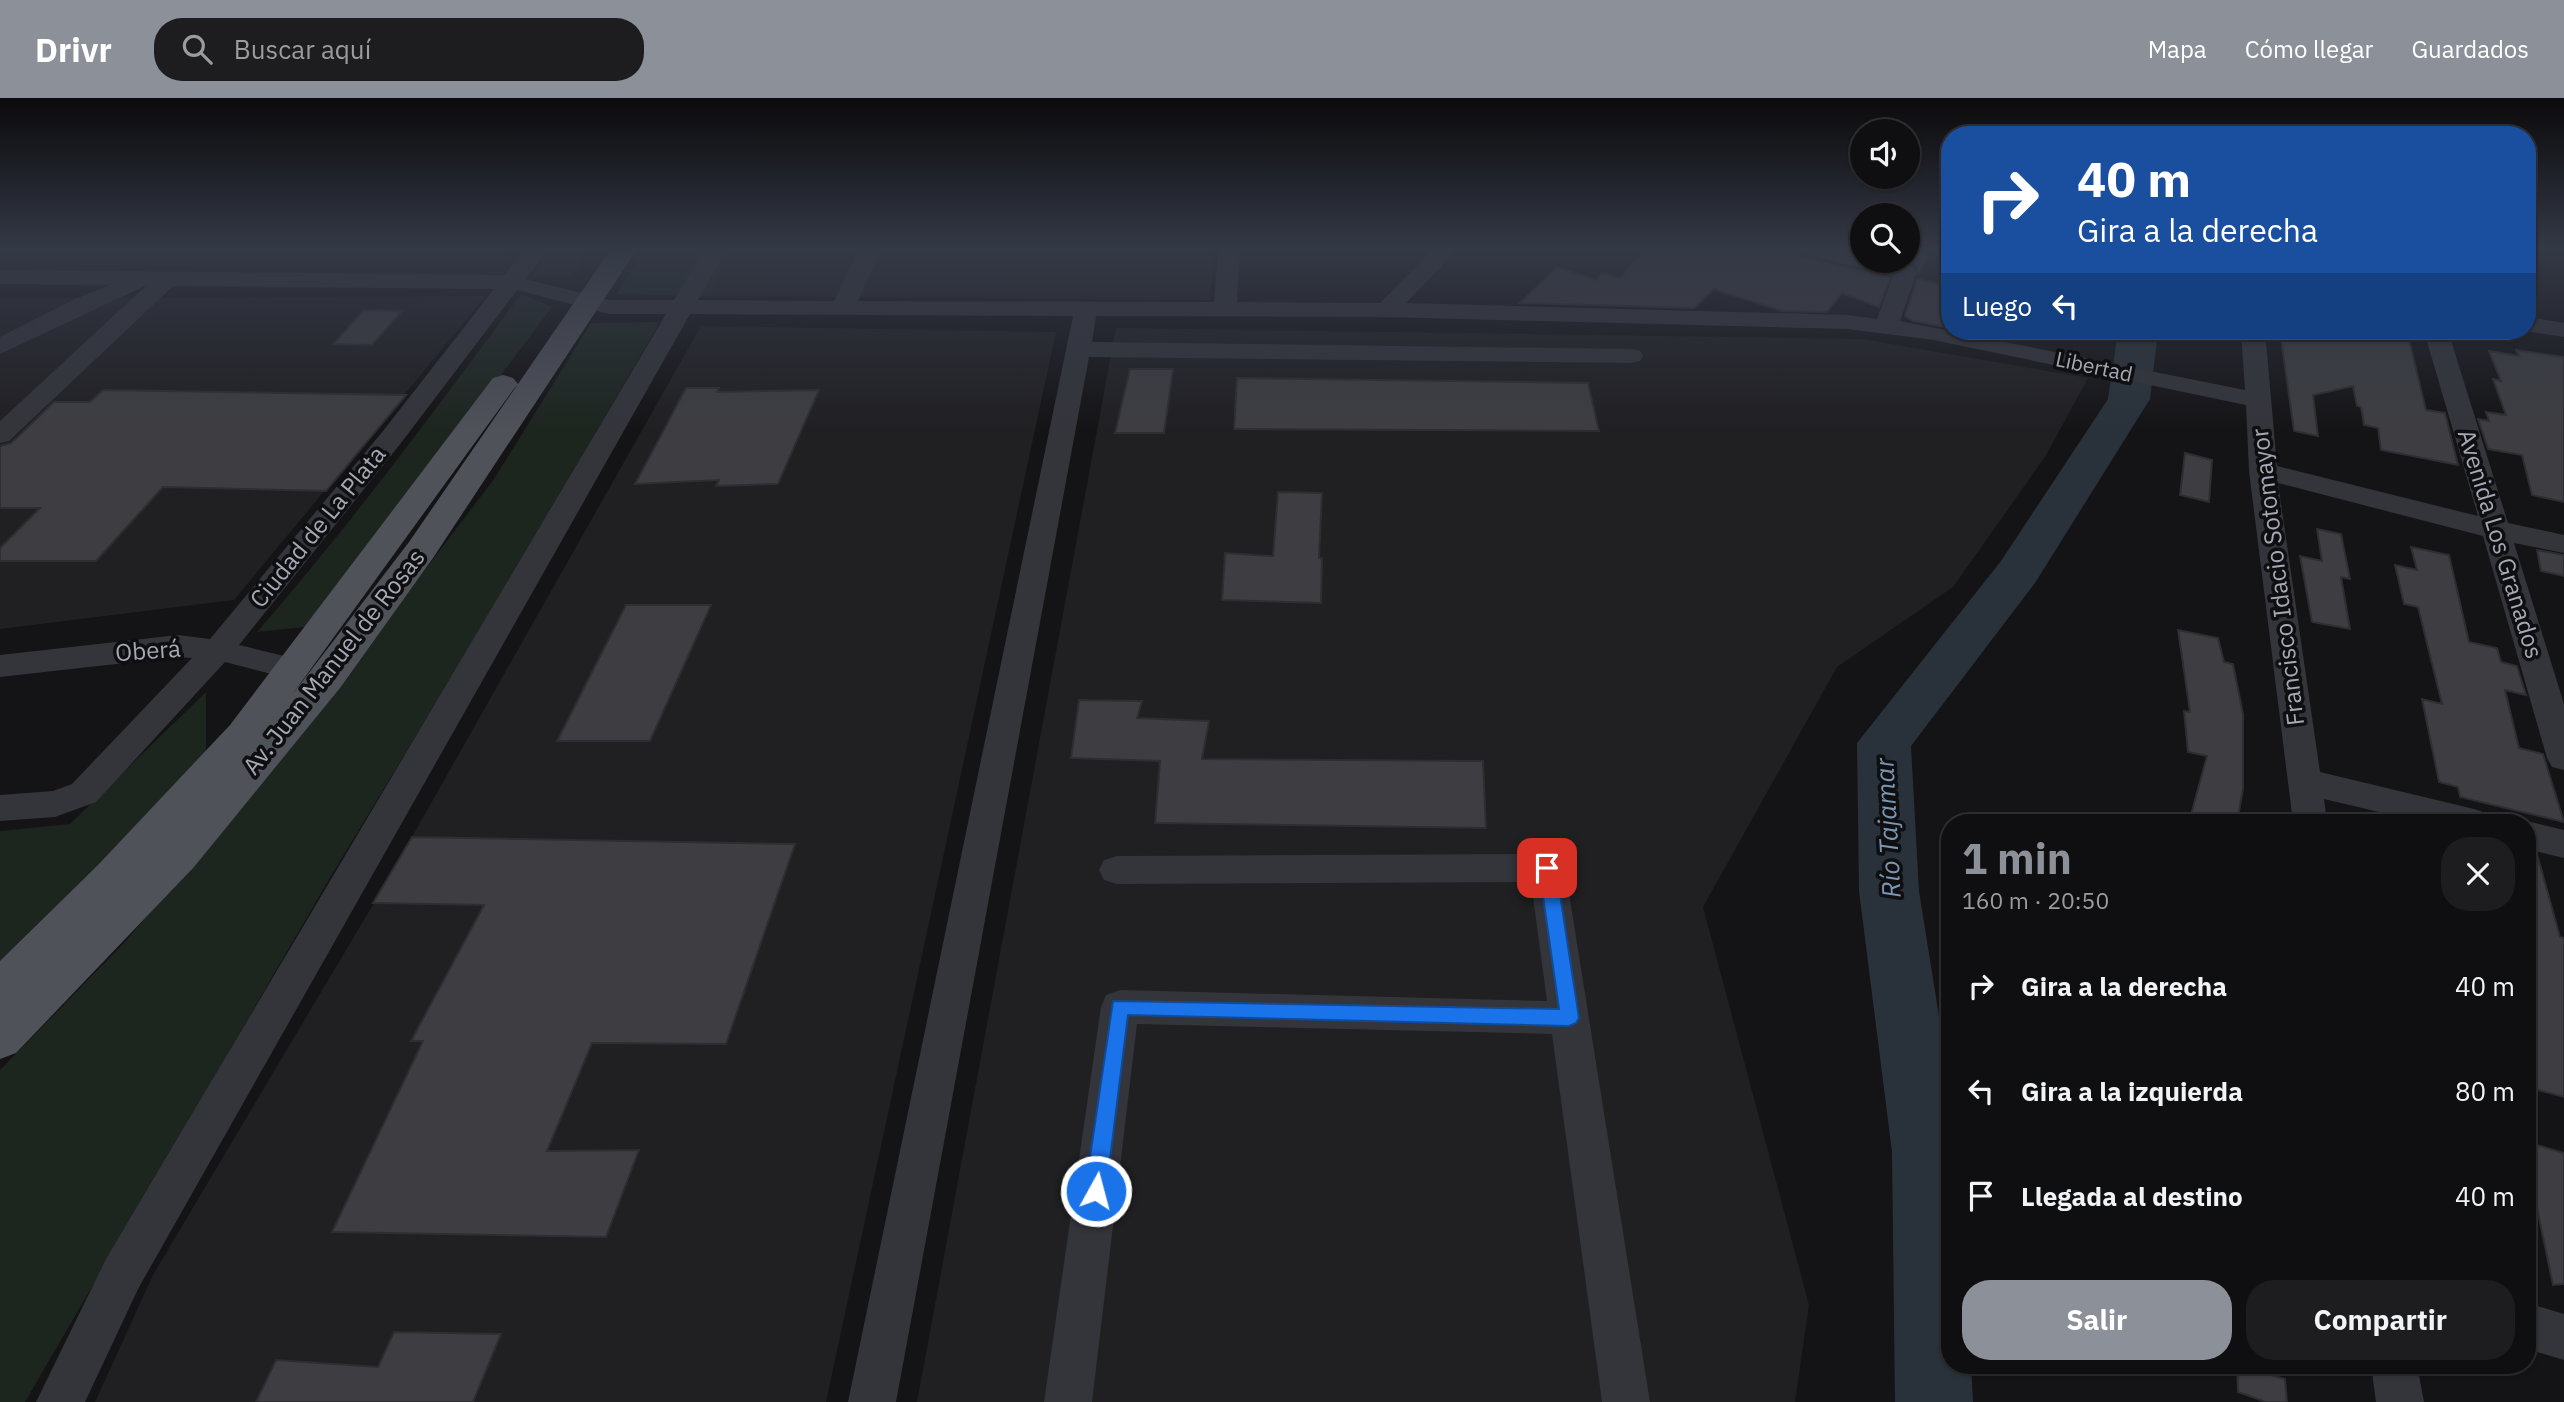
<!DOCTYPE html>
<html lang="es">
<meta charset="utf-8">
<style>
:root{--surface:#0f0e10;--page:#1d1c1e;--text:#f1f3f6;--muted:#9b9c9f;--line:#2f2e30;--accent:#8c9099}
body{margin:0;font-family:"IBM Plex Sans",sans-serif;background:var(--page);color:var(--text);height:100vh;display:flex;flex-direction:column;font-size:26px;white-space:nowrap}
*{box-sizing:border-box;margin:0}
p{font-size:23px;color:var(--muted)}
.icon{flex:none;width:38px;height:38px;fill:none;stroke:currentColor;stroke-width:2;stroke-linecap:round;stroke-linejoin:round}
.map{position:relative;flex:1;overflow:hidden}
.panel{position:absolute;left:1941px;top:716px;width:595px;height:560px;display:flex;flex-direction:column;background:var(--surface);border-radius:28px;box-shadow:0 2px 5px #0004,0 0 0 2px var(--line)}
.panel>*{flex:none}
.guide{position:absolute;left:1941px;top:28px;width:595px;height:214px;border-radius:28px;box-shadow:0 2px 5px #0004,0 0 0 2px var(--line);background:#1a4fa0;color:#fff;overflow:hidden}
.tools{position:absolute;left:1850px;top:21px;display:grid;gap:14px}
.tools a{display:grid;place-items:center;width:70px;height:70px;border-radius:50%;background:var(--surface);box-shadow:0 2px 5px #0004,0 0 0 2px var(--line);font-size:35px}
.pin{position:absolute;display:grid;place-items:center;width:60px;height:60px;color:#fff;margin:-30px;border-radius:14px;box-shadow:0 4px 10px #0006}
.me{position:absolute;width:77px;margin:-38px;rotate:7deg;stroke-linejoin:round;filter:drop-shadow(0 0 5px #0008)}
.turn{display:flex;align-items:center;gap:24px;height:147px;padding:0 21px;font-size:32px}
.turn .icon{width:91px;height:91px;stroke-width:2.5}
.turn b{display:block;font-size:49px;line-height:60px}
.then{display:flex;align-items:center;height:66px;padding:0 21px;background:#0003;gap:14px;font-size:26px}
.round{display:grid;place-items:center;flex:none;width:74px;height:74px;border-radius:28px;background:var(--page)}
.head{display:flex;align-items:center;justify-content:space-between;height:119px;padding:0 21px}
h1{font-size:42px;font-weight:700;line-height:52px;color:var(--accent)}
.button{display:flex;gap:14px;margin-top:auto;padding:14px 21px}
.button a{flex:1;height:80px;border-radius:28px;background:var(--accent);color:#fff;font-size:28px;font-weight:700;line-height:80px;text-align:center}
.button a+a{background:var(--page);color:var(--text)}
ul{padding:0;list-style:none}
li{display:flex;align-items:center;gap:21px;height:105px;padding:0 21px}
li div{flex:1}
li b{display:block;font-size:26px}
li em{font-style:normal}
header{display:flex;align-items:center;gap:42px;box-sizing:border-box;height:98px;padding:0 35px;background:var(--accent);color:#fff}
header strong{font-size:33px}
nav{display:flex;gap:38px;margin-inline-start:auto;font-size:24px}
.search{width:490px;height:63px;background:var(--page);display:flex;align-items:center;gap:18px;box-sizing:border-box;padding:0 24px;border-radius:28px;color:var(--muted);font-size:26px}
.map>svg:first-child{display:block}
.built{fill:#201f22}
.green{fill:#1d251f}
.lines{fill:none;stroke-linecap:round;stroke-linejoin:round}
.river{fill:#29323a;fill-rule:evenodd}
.building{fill:#3e3e42;stroke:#2e2d31;stroke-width:2}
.minor{fill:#34353b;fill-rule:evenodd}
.major{fill:#50525a;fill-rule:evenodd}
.route{fill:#1a73e8;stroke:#114b97;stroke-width:2}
.labels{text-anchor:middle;stroke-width:7;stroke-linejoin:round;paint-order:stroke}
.far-street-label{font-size:21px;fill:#a4a9b6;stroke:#0f0e10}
.street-label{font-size:24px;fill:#a4a9b6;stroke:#0f0e10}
.water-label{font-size:26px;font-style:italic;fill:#7996b4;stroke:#0f0e10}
</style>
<header>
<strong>Drivr</strong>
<div class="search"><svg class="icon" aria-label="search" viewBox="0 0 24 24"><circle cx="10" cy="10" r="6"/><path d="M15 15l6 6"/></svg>Buscar aquí</div>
<nav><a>Mapa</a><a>Cómo llegar</a><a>Guardados</a></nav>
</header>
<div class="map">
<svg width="2564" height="1304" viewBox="0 0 2564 1304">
<rect width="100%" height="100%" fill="#141315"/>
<!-- built -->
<path class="built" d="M0 151H514L502 167H0Z
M735 151H1214L1210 202 711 198Z
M486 198 234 502 0 531V200Z
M701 228 1056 234 826 1304H95L153 1177 387 783Z
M1116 230 1862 241 2088 280 2045 359 1953 489 1837 569 1703 809 1809 1207 1795 1304H917Z"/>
<!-- green -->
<path class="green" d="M551 151H590L572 177 531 179Z
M645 151H735L711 198 617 196Z
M521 196 552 209 313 528 257 534C351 426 436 311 521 196Z
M660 224 491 514 331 778 25 1304H0V972L123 846 272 673 494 381 591 225Z
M206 594V657L0 872V733L70 726Z"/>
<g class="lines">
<!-- river -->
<path class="river" d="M2118 233H2158L2150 301 2035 485 1911 648 1919 793 1950 987V1267H1971L1973 1304H1895L1892 1054 1859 793 1857 645 2001 463 2108 301Z"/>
</g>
<!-- building -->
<path class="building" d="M1645 151H1798L1802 159 1890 180 1879 209 1842 195 1827 214 1782 213 1714 191 1694 210 1520 205 1557 169 1596 182 1602 175 1620 180Z
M1908 151H1931L1919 176 1915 166 1899 163H1908Z
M1917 181 1950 189V230L1914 223 1905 218Z
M364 212 402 213 372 247 333 246Z
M2280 233H2358L2409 242 2426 312 2445 315 2458 367 2381 352 2378 330 2364 327 2361 309 2357 308 2353 288 2313 297 2318 338 2294 333Z
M2516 252 2564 259V404L2532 397 2522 357 2488 351 2478 321 2489 323 2486 314 2506 317 2493 281 2501 283 2489 253 2519 258Z
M1130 271H1173L1164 335H1115Z
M1237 280 1588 285 1599 333 1234 331Z
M686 290H719L717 294 819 292 778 386 716 388 719 382 635 386Z
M103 292 406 297 326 393 163 389 96 463H0V450L40 410H0V348L11 345 54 304H90Z
M2185 355 2212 362 2209 404 2180 397Z
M1278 394 1322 395 1319 460H1322L1321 505 1222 502 1225 455 1273 458Z
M2317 431 2341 436 2350 481 2341 479 2350 531 2312 524 2300 458 2322 463Z
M2411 449 2449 457 2469 544 2497 550 2501 564 2517 568 2526 597 2505 592 2519 650 2543 656 2564 724 2460 699 2458 689 2439 684 2422 601 2442 606 2418 509 2404 506 2395 467 2417 472Z
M2537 452 2564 457V478L2541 473Z
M626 507H711L650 643H557Z
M2178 532 2218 540 2224 564 2233 566 2243 616V691L2237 724H2189L2207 658 2188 654 2184 613 2190 614Z
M1079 602 1142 603 1137 620 1209 623 1202 661 1483 663 1486 730 1155 725 1160 663 1071 660Z
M412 739 795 746 726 946 592 945 547 1053 639 1052 606 1139 332 1134 423 943H411L484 807 373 805Z
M2527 754 2537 756 2560 839 2564 840V999L2527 989Z
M2527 1044 2564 1055V1186L2553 1187 2527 1062Z
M394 1234 501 1236 473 1304H256L276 1262 378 1269Z
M2237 1267 2285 1281 2287 1304H2266L2238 1294Z"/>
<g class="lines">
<!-- minor -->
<path class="minor" d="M525 151H548L526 181 609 202H674L705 151H727L698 202 834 203 859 151H881L858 203 1214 204 1218 151H1240L1237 204 1380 205 1434 151H1458L1406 205 1847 217 1877 221 1893 178 1803 156 1800 151H1841L1862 156V163H1888L1914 169 1917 174 1900 223 2245 292 2241 233H2265L2277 368 2478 418 2424 233H2448L2508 425 2564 437V455L2514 445 2564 606V672L2552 669 2547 660 2483 438 2278 385 2320 674 2474 711 2486 715 2491 724H2421L2324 701 2327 724H2293L2249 373 2246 307 1934 242 1847 231 1386 219 1096 218 1092 244 1631 251 1640 253 1643 258 1640 263 1631 265 1089 259 896 1304H848L1073 218 690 216 138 1191 85 1304H36L106 1161 666 216H609L517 192 401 345 239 547 305 563 310 571 305 579 294 582 225 564 96 704 55 719 0 723V697L53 693 72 686 192 560 178 559 0 579V557L178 537 210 541 383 333 494 191 173 188 9 343 0 345V323L147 187 0 256V239L75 201 110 187 0 186V172L505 177Z
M2527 219 2564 225V239L2525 233Z
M2527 723 2564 732V760L2527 751V724H2524Z
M1547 756 1560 760 1565 770 1650 1304H1602L1552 936 1137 926 1092 1304H1044L1101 909 1106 897 1120 892 1547 903 1531 784 1117 786 1104 782 1099 772 1104 762 1117 758Z
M2527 1205 2564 1216V1262L2527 1251Z
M2371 1267H2417L2424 1304H2376Z"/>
<!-- major -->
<path class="major" d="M611 151H637L433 460 340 590 194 769 16 955 0 961V863L98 767 230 627 493 280 503 277 513 280 518 286 513 292 292 597 409 444Z"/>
</g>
<!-- sky -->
<linearGradient id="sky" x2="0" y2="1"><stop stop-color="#0b0a0c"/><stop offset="0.45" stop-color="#343946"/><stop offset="1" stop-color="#343946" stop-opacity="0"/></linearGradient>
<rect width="2564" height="334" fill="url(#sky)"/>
<!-- route -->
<path class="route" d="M1547 763 1556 770 1579 920 1576 925 1569 928 1128 917 1106 1093 1103 1100 1096 1103 1088 1100 1085 1093 1113 903 1559 911 1539 770Z"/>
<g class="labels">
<!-- far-street labels -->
<g class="far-street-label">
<text transform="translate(2094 269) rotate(12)" y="7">Libertad</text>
</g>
<!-- street labels -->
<g class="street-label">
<text transform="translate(318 429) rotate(-51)" y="8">Ciudad de La Plata</text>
<text transform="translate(2500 446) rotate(73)" y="8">Avenida Los Granados</text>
<text transform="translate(2278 479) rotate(-97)" y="8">Francisco Idacio Sotomayor</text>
<text transform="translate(148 553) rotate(-4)" y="8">Oberá</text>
<text transform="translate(334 564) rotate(-52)" y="8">Av. Juan Manuel de Rosas</text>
</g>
<!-- water labels -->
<g class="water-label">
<text transform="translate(1888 730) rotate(-93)" y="9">Río Tajamar</text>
</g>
</g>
</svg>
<div class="tools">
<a><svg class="icon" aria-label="sound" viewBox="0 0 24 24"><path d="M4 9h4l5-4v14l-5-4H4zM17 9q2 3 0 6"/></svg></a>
<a><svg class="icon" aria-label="search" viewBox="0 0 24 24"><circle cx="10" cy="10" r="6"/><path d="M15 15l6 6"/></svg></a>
</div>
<div class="pin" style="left:1547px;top:770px;background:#d93025"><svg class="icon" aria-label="arrive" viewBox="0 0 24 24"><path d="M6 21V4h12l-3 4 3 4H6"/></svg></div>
<svg class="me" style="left:1096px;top:1093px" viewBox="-20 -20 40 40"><circle r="17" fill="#1a73e8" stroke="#fff" stroke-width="3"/><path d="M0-11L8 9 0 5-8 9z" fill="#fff"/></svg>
<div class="guide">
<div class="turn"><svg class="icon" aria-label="right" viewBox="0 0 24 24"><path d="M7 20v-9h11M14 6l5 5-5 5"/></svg><div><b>40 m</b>Gira a la derecha</div></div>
<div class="then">Luego<svg class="icon" aria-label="left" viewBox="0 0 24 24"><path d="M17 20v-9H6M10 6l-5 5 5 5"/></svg></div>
</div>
<section class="panel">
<div class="head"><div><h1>1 min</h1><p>160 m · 20:50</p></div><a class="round"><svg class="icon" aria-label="close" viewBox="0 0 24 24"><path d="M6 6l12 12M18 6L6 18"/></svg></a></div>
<ul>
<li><svg class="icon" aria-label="right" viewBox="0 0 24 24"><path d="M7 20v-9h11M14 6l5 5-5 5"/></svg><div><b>Gira a la derecha</b></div><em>40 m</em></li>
<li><svg class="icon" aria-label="left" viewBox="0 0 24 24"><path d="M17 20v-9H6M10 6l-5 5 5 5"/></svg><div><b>Gira a la izquierda</b></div><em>80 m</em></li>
<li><svg class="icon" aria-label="arrive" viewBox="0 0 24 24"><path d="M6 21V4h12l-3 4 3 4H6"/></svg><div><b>Llegada al destino</b></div><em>40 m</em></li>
</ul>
<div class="button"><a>Salir</a><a>Compartir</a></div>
</section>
</div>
